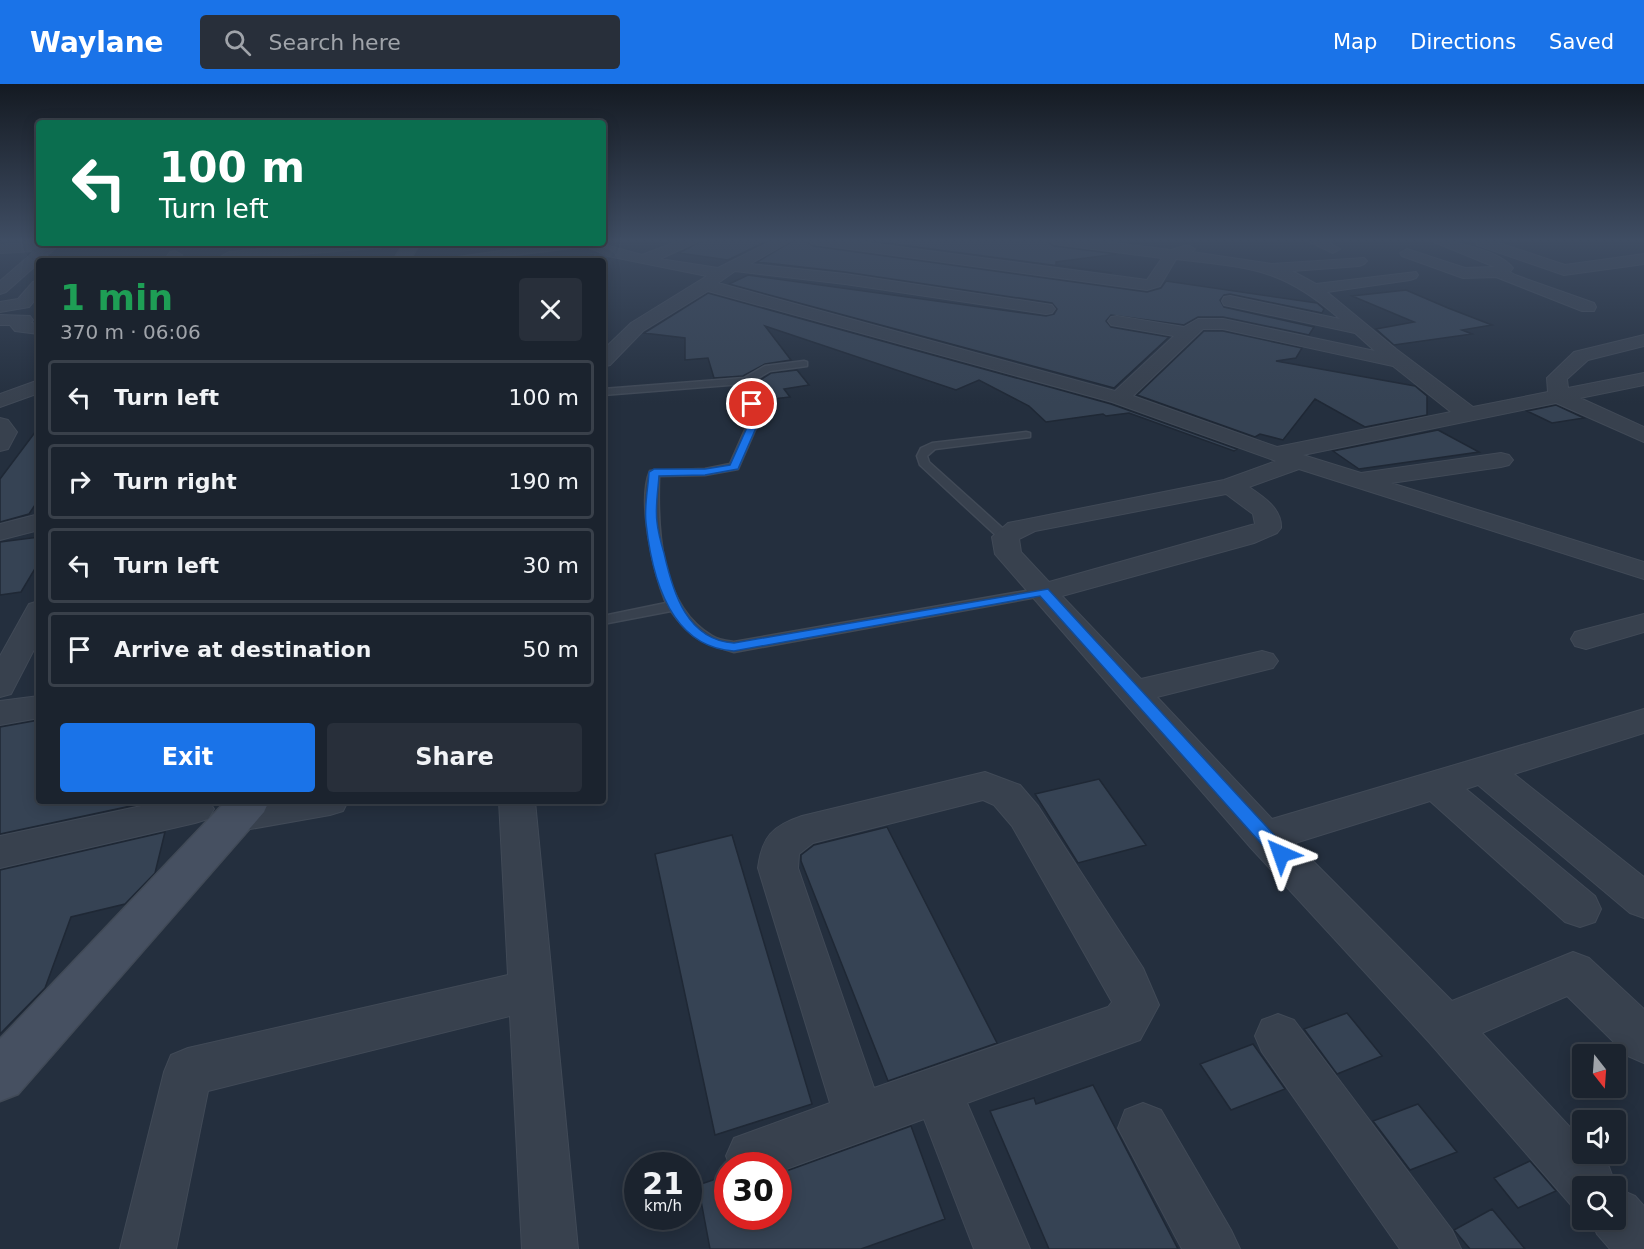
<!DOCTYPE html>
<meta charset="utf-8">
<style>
:root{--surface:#1b232e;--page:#282f3a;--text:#f1f3f6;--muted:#a0a4aa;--line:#39404a;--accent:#1a73e8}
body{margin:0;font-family:"DejaVu Sans",sans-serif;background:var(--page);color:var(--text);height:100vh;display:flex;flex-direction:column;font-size:22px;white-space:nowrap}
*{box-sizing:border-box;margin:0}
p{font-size:20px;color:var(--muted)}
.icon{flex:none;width:33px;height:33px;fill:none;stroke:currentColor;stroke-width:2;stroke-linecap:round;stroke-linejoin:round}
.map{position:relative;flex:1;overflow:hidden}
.sheet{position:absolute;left:36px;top:174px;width:570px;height:546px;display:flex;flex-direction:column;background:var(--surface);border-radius:6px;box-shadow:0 3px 15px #0003,0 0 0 2px var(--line)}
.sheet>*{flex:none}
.guide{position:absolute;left:36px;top:36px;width:570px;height:126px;border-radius:6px;box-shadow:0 3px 15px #0003,0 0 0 2px var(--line);background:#0b6e4f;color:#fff;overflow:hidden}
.needle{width:39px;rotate:163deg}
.fabs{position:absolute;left:1572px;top:960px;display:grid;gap:12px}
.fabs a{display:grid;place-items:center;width:54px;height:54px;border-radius:6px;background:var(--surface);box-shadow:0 3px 15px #0003,0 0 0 2px var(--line);font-size:30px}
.speed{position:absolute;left:624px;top:1068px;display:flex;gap:12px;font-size:30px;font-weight:700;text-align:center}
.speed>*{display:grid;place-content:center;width:78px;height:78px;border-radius:50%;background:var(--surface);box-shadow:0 3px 15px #0003,0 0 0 2px var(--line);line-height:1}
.speed small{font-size:15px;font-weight:400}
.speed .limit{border:9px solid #d22;background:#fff;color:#111}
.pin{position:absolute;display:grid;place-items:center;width:51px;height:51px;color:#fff;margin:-26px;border:3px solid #fff;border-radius:50%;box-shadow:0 2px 6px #0007}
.me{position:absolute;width:66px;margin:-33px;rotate:317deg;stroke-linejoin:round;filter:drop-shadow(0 0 4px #0008)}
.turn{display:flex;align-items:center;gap:21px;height:126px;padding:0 24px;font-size:27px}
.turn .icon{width:78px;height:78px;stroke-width:2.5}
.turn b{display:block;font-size:42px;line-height:51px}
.round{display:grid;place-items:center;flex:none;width:63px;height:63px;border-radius:6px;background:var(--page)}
.overview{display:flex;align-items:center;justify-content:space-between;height:102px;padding:0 24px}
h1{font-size:36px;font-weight:600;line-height:45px;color:#1e9e55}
.primary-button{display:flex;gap:12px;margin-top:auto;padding:12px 24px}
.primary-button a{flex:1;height:69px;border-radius:6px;background:var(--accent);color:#fff;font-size:24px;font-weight:600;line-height:69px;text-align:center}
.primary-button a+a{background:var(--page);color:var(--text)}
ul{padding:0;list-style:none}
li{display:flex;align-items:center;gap:18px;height:75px;margin:0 12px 9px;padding:0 12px;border:3px solid var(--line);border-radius:6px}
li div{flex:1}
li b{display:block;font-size:22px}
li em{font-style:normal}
header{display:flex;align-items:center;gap:36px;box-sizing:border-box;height:84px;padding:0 30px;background:var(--accent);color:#fff}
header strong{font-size:28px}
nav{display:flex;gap:33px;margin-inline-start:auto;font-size:21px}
.search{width:420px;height:54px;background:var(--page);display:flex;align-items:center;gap:15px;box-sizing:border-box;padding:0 21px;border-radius:6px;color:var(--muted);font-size:22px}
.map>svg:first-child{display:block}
.building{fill:#364354;stroke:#1f2835;stroke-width:1.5}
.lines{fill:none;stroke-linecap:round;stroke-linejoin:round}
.lane-casing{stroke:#414a57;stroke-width:3}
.street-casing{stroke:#414a57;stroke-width:2}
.secondary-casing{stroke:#414a57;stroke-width:3}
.lane{fill:#38414e;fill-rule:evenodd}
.street{fill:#38414e;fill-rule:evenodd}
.secondary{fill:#465061;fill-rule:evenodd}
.route{fill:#1a73e8;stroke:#114b97;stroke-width:1.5}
</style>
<header>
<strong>Waylane</strong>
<div class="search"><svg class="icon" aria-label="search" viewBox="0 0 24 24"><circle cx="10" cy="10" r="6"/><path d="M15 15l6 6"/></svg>Search here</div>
<nav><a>Map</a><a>Directions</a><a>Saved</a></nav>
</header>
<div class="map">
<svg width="1644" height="1165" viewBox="0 0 1644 1165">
<rect width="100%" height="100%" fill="#242f3e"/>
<!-- building -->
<path class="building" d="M703 156H769L728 176 679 169Z
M794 156H804L813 162 1147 208 1161 204 1166 197 1317 219 1324 225 1322 229 1230 210 1224 211 1220 216 1224 223 1314 243 1309 251 1223 233H1198L1184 241 1111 231 1106 237 1111 243 1169 253 1114 304 729 200 748 191 1046 232 1054 230 1057 225 1052 219 845 188 757 178Z
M864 156H1045L1054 162 1117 170 1056 178V181L1112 189Z
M1406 206 1448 224 1492 241 1462 246 1472 250 1394 261 1376 245 1414 238 1352 212Z
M708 209 1111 320 1237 365 1234 367 1129 329 1106 332 1103 330 1046 338 1029 322 979 296 956 306 765 242 791 276 765 280 743 292 714 294 708 274 685 276V254L644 249Z
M1204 247H1223L1302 264 1296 274 1276 277 1415 302 1427 312V331L1365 343 1315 315 1283 356 1260 350 1255 353 1137 311Z
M797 286 809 301 784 305 790 313 764 316 754 300 771 289Z
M1556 321 1584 334 1552 339 1527 327Z
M39 343V415L29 430 0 438V395Z
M1438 346 1479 368 1359 385 1333 367Z
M39 453V478L21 508 0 511V458Z
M39 636V717H154L0 750V643Z
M1099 695 1146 761 1078 779 1035 710Z
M887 743 997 959 888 997 801 777V771L814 761Z
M165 748 155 789 125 820 71 833 45 904 0 950V786Z
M732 751 812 1020 715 1051 655 770Z
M1347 929 1382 972 1337 990 1304 945Z
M1253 960 1285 1005 1231 1026 1200 980Z
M1093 1001 1178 1165H1049L990 1027 1034 1014 1036 1020Z
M1418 1020 1457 1068 1410 1086 1373 1037Z
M911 1042 945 1135 861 1165H710L698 1101 728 1091V1132H778V1090Z
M1530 1077 1556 1107 1518 1124 1494 1094Z
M1492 1125 1525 1165H1470L1454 1146Z"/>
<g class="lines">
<!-- lane casing -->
<g class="lane-casing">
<path id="lane" d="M589 159 593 161 462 177 398 176 402 174H454L539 162Z
M804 277 807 278V282L770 287 751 298 759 337 738 385 705 391 659 392C657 445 660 522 712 552 718 556 727 557 734 558L1043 504 1048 505 1050 508 1048 511 734 568C702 559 690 554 671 527L603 540V532L666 519C654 489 637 418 650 387L705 385 730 380 749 337 742 300 603 311V305L744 294 765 282Z
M1026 348 1030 349V353L935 365 927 372 929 378 1009 450V456H1001L920 381 917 372 921 364 932 359Z"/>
</g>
<!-- street casing -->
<g class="street-casing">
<path id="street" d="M681 156H701L660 175 718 184 774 156H792L750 180 845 190 1052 221 1055 225 1052 229 1046 230 845 200 735 187 718 199 1115 307 1174 252 1111 241 1108 237 1111 233 1117 232 1184 243 1198 235H1223L1375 267 1355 249 1224 221 1222 217 1224 213 1230 212 1340 235C1281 183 1250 184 1176 175L1160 202 1147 206 813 160 806 156H846L1147 196 1162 174 1054 160 1047 156H1090L1171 166 1188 161 1195 165 1192 168 1272 180 1364 174 1367 177 1364 180 1359 182 1292 187 1316 200 1416 188 1418 191 1416 194 1410 196 1327 208 1396 265 1473 323 1548 308 1547 294 1574 268 1644 251V262L1588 276 1567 295 1568 304 1644 289V301L1580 314 1644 343V358L1556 319 1303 371 1361 389 1501 369 1509 371 1513 376 1509 381 1501 383 1391 399 1644 478V495L1299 385 1249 403C1264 413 1282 425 1281 444L1277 449 1254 459 1062 512 1141 595 1262 567 1273 570 1278 577 1273 584 1157 613 1272 735 1644 625V649L1514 690 1644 793V834L1630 829 1478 701 1466 705 1595 812 1601 825 1595 838 1580 843 1565 838 1430 717 1295 759 1452 917 1573 868 1589 874 1644 925V979L1628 972 1567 912 1482 949 1582 1056V1070H1596L1609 1083 1616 1102V1104L1582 1102V1125L1571 1121 1429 958 1251 764 995 470 992 453 1008 439 1224 396 1276 377 1112 318 708 207 643 247 610 281 603 283V266L631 239 707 192 608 172 580 159H598L642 171ZM1203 245H1223L1393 282 1451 328 1277 363 1133 312ZM1226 410 1253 430 1255 440 1049 498 1021 468 1019 455 1035 447Z
M1306 156H1325L1340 165 1333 169Z
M1429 156C1450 156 1499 166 1513 184L1510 188 1515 191 1594 219 1596 223 1594 227H1582L1496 193 1463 194 1402 172 1400 169 1407 165 1465 184 1495 183Z
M1476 156H1490L1565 181 1644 170V180L1564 191 1477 161Z
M39 158 61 159 6 208 0 210V197L35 167 0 169V161Z
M333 159H392L385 163 229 176 222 172 229 168Z
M175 167 182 171 180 177H164L170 168Z
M39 196V211L29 223 0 228V218L18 215 33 198Z
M0 231 30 232 33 236 31 239 39 240V250L15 247 10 241H0Z
M39 296V309L0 323V310Z
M0 334 8 336 17 348 8 365 0 367Z
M39 430V446L0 456V440Z
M39 517V556L11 610 0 613V572L29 520Z
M1644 530V548L1586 565 1575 562 1571 555 1575 548Z
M39 612V634L0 641V617Z
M985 688 1020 701 1038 722 1143 884 1159 921 1140 956 967 1019 1030 1165H974L924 1035 778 1088V1082H730L726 1072 734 1054 830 1019 758 784C762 753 772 742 802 732ZM983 716 994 721 1012 742 1112 918 1108 923 874 1004 798 784 799 770 813 759Z
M165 717H209L214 725 208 735 195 739 0 784V752Z
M241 717H348L343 727 330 731 239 747 226 742 220 732 226 722Z
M499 717H535L578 1165H522L510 932 208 1007 176 1165H120L164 988 171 971 188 964 508 891Z
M1278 930 1294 936 1452 1146 1461 1165H1400L1262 968 1255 952 1262 936Z
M1143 1019 1161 1026 1231 1146 1240 1165H1182L1118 1044 1125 1026Z
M1616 1104 1635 1112 1644 1122V1165H1610L1597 1150 1591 1136H1616Z"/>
</g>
<!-- secondary casing -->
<g class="secondary-casing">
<path id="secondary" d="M404 159H420L409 177H393Z
M226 717H269L264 728 18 1010 0 1017V955Z"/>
</g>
<!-- lane -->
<use href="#lane" class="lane"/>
<!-- street -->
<use href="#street" class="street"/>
<!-- secondary -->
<use href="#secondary" class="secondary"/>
</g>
<!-- sky -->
<linearGradient id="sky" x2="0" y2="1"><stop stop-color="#141a22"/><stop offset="0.49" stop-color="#3f4d63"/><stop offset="1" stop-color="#3f4d63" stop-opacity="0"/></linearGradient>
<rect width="1644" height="319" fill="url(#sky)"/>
<!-- route -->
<path class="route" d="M752 318 757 320 759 337 738 385 705 391 659 392C658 407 655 423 657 438 658 448 661 459 664 469 673 509 687 556 734 559L1048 505 1287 765 1290 770 1287 775H1275L1040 512 734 567C670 563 652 494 646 439 644 423 648 405 649 388L654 385H705L730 381 750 337 748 320Z"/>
</svg>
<div class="fabs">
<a><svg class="needle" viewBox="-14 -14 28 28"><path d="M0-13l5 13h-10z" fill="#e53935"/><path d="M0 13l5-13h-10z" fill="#a0a4aa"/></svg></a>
<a><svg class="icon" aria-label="sound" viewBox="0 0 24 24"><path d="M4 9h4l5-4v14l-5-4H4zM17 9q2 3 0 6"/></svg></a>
<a><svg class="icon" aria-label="search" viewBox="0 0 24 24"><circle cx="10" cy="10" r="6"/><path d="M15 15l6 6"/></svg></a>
</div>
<div class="speed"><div>21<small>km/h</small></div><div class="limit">30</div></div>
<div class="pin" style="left:752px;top:320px;background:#d93025"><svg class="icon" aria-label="arrive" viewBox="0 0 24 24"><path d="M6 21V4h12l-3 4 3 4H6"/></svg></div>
<svg class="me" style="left:1281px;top:770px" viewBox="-20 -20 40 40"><path d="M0-17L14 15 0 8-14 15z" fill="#1a73e8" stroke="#fff" stroke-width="4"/></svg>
<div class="guide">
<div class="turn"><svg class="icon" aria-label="left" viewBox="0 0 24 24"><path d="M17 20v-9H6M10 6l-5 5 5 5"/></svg><div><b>100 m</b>Turn left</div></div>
</div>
<section class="sheet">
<div class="overview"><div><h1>1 min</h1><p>370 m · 06:06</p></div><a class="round"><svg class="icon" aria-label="close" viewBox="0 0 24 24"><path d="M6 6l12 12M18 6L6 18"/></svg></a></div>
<ul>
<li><svg class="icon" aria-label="left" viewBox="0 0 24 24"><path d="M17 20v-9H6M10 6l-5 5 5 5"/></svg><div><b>Turn left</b></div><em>100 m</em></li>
<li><svg class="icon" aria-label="right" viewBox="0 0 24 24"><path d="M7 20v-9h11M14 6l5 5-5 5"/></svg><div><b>Turn right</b></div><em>190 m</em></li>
<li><svg class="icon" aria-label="left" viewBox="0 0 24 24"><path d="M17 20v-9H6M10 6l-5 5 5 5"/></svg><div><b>Turn left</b></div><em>30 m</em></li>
<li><svg class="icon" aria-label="arrive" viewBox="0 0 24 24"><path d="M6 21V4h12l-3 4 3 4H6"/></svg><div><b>Arrive at destination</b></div><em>50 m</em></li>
</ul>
<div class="primary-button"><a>Exit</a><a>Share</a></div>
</section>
</div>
